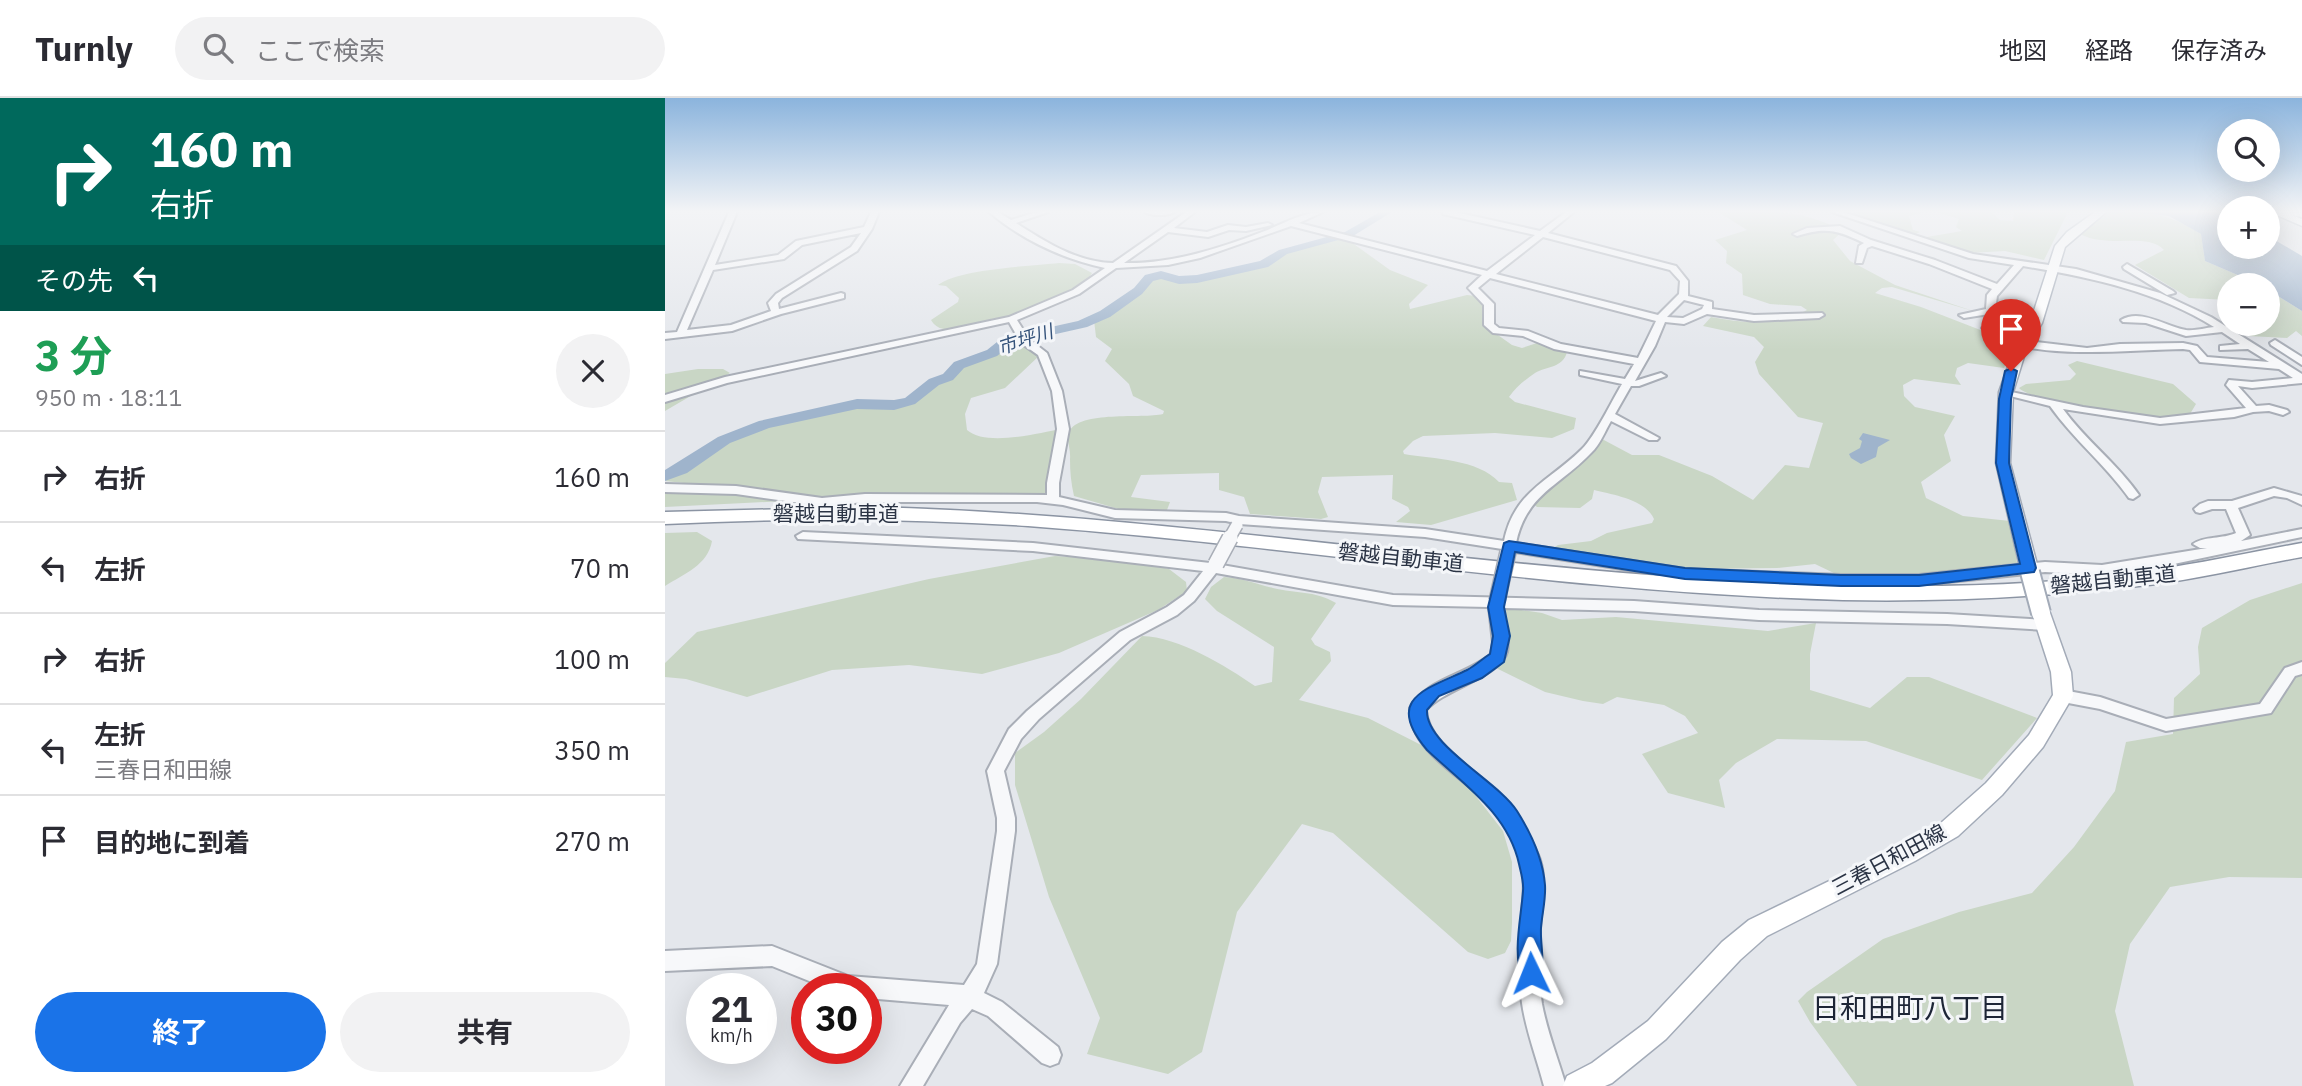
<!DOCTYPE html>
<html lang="ja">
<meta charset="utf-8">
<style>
:root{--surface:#fff;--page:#f2f2f3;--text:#2b2b33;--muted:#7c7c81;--line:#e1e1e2;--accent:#1a73e8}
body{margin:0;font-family:"IBM Plex Sans","Noto Sans JP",sans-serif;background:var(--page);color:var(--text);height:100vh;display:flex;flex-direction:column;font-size:26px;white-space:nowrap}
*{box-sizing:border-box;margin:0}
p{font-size:23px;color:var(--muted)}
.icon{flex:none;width:38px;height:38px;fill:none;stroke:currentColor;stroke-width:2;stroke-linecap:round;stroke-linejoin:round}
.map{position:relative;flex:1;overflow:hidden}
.details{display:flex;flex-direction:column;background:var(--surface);width:665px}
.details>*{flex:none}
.hud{background:#00695c;color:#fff;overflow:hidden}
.buttons{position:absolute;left:1552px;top:21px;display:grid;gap:14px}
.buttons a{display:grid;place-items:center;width:63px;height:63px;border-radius:50%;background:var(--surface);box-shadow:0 7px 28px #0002;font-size:35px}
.speed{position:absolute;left:21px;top:875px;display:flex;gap:14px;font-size:35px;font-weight:700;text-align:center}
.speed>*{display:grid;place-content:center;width:91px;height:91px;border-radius:50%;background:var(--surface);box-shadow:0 7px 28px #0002;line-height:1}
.speed small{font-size:18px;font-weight:400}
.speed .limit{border:10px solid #d22;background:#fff;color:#111}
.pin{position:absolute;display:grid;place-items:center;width:60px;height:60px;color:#fff;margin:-72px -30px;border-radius:50% 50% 50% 0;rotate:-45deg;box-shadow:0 0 7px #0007}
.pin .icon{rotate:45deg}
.me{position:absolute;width:77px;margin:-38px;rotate:358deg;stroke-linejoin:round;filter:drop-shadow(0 0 5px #0008)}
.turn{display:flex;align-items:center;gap:24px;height:147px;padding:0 35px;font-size:32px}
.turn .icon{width:91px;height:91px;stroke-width:2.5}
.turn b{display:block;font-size:49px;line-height:60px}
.then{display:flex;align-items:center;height:66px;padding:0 35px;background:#0003;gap:14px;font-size:26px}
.round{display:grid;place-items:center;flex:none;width:74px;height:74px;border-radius:37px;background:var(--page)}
.summary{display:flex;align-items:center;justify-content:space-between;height:119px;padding:0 35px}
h1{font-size:42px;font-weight:700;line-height:52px;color:#1e9e55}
.primary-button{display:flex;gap:14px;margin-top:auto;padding:14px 35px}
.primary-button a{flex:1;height:80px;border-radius:42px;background:var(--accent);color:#fff;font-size:28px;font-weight:700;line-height:80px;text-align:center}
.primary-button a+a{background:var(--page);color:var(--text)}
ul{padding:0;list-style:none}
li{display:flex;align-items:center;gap:21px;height:91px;padding:0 35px;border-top:2px solid var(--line)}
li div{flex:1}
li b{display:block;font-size:26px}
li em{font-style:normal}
header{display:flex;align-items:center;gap:42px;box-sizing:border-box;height:98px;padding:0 35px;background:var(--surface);border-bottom:2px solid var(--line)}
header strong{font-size:33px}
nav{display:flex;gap:38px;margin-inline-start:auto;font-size:24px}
.search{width:490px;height:63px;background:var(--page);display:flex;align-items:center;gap:18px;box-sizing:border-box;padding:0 24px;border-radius:38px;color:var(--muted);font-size:26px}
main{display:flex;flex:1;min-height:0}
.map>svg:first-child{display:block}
.green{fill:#c9d6c5}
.water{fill:#9fb4cc}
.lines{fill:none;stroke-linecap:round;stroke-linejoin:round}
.river{fill:#9fb4cc;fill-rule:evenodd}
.minor-casing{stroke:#a9aeb7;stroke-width:4}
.major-casing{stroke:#a3abb8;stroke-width:3}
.highway-casing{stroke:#8b94a3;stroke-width:3}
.minor{fill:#f7f8fa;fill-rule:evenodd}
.major{fill:#fff;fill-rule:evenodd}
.highway{fill:#fff;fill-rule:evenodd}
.minor-bridge-far1-casing{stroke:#a9aeb7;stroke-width:14;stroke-linecap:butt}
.minor-bridge-casing{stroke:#a9aeb7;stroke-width:18;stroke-linecap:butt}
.major-bridge-casing{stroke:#a3abb8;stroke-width:22;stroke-linecap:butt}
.minor-bridge-far1{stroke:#f7f8fa;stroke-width:11}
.minor-bridge{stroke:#f7f8fa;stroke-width:15}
.major-bridge{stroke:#fff;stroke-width:18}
.route{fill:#1a73e8;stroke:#114b97;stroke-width:2}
.labels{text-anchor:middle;stroke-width:6;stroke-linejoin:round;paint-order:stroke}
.far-water-label{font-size:19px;font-style:italic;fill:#34527a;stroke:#f4f6f9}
.street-label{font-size:21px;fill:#2b3445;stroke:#f4f6f9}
.near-neighbourhood-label{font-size:28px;fill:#1d2536;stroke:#f4f6f9}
</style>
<header>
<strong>Turnly</strong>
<div class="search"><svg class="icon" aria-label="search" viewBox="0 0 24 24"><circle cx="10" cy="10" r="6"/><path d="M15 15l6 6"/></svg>ここで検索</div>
<nav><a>地図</a><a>経路</a><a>保存済み</a></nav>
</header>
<main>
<section class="details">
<div class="hud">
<div class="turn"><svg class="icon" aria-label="right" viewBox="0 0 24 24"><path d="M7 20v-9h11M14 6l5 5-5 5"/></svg><div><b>160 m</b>右折</div></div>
<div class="then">その先<svg class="icon" aria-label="left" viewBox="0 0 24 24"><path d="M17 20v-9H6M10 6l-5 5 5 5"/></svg></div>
</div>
<div class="summary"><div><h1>3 分</h1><p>950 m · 18:11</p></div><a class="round"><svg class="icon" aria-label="close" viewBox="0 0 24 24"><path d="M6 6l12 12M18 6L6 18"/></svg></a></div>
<ul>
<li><svg class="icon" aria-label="right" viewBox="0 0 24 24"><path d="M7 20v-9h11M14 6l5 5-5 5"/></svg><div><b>右折</b></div><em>160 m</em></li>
<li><svg class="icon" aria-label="left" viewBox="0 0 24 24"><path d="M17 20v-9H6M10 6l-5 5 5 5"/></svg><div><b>左折</b></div><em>70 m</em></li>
<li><svg class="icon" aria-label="right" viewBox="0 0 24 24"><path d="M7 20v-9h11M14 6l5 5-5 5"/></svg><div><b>右折</b></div><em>100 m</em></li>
<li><svg class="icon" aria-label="left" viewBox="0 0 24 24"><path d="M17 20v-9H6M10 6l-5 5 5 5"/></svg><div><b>左折</b><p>三春日和田線</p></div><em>350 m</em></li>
<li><svg class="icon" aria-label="arrive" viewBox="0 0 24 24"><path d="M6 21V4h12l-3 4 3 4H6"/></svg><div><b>目的地に到着</b></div><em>270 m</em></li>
</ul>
<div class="primary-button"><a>終了</a><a>共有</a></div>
</section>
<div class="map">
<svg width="1637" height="988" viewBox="0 0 1637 988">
<rect width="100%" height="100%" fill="#e4e7ec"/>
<!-- green -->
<path class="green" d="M1047 114C1100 114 1129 108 1178 133L1168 142 1185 163 1230 187 1308 213 1227 189 1217 190 1210 195 1256 209 1349 245 1339 270 1303 265 1292 270 1290 278 1296 287 1249 281 1238 287 1239 298 1250 309 1290 318 1279 337 1286 363 1256 384 1261 400 1298 418 1345 423 1352 465 1254 476 1173 477 1150 466 1112 470 1019 471 883 453 893 447 926 443 942 435 987 425 989 421C980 401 948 397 929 392L927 401 915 410 872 409 867 405 937 341 967 357H994L1047 378 1088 402 1120 367 1144 370 1158 325 1133 319 1094 276 1090 264 1099 249 1089 239 1038 228 1046 219C1079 225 1112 229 1142 212L1136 208 1105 206 1078 197 1077 176 1061 165 1062 153 1050 142 1082 132 1055 115Z
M1191 114H1260L1244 118 1248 132 1255 134 1248 137 1186 117Z
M1271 114H1327L1335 122 1348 123 1349 114H1403L1379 162 1340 153 1303 155 1256 140 1297 133 1291 129 1294 121Z
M1443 114C1484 114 1501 114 1536 136L1540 163 1596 187H1564V202L1524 200 1470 167 1499 152C1483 134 1443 151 1415 136Z
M666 139 686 144 725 172 763 187 744 206 745 211 802 197 811 198 823 209V230L847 247 857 250 875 244 902 254C898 270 882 268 870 275 860 282 851 289 844 299L850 304 911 320 909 331 887 340 830 335 758 338 748 343 738 353 739 356C768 361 813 361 834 384L847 385 852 402 766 427 731 424 745 413 743 409 727 401 728 377 657 379 653 394 663 419 656 421 585 416 579 399 554 392V375L476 377 466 399 505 404 502 412H457L409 398C406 385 405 374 405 361 406 352 401 341 404 334 414 312 478 321 498 316L499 313 468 298 464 286 440 263 447 251 431 239 429 222 490 181 499 178 519 182 561 175 592 166 618 152Z
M394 165 410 166 427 175C416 198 304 236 279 231 273 230 269 227 266 222L293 204 294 200 281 188 273 187C293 171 366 168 394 165Z
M1603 192 1637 213V238L1631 233 1622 240 1584 238 1582 234 1592 229 1590 226H1603Z
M359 243 373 245 375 257 340 290 306 300 300 316 302 332C321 349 374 335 396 331L388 358 397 402 202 399 0 409V395L38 387 0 383 69 339 114 324 184 308 216 311 251 304 301 265 347 245Z
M1412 263 1508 286 1531 306 1525 316C1511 321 1496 322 1481 320 1460 319 1366 303 1354 290L1361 286 1405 282 1411 276 1403 267Z
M33 271H58L65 275 0 313V276Z
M32 434 47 443C43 467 19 476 0 488V435Z
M390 458 469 463 504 471 521 484 522 493 493 512 394 555 317 576 244 567 167 572 82 599 21 581 0 579V565L32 534 264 481Z
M559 479C577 480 591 486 608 490 632 496 648 492 671 505L646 541 650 547 665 554 666 563 634 602 703 620 764 651 803 688 838 733 847 764V825L846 843 840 855 823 861 803 854 668 735 637 726 572 814 537 954 503 976 422 956 435 920 384 799 350 687V655L379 634 416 601 477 538C514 539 561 568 590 588L607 584 609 549 552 513 540 501 546 489Z
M1637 485V780L1564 779 1505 789 1465 846 1450 913 1469 988H1192L1145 924 1133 903 1142 894 1218 841 1294 814 1367 795 1409 749 1450 693 1461 644 1508 636 1509 600 1535 576 1533 549 1537 530 1585 502Z
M843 510 877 515 897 522 951 519 1103 533 1151 525 1145 556V592L1205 610 1242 579H1264L1372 620 1317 682 1201 643 1112 641 1071 665 1054 682 1060 710 1003 695 977 656 1033 635 1020 618 999 607 952 599 938 606 918 603 880 594 831 570C846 550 845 539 838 514Z"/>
<!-- water -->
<path class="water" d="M1468 114H1549L1564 119V149H1603V138L1637 158V213L1603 192V187H1596L1540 163 1536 136 1504 118Z
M1198 335 1225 342 1213 349 1211 359 1196 366 1186 360 1184 356 1195 350 1197 343 1194 341Z"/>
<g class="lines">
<!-- river -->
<path class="river" d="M715 114H727L688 138 622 156 603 169 532 185 514 186 496 181 488 183 477 196 445 219 422 229 347 246 332 258 299 270 288 282 274 287 250 306 229 312 192 311 104 330 65 345 22 375 0 383V372L53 339 94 323 192 301 229 302 240 300 264 281 278 276 289 264 322 252 337 240 413 223 435 213 469 190 480 177 496 173 514 178 532 177 595 163 614 152 680 134Z"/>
<!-- minor casing -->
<g class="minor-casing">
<path id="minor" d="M64 114H72L50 167 113 157 131 143 199 129 206 114H214L207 131 192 153 117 200 113 205 114 211 176 195 179 196V200L116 216 67 233 0 241V235L12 234ZM196 135 186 149 111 196 103 205 106 213 66 227 22 232 48 172 119 161 137 147Z
M324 114H333L346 122 372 114H383L351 125C381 144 411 164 448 165L521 114H530L509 130 542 134 563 127 581 129 603 125 607 127 581 133 564 132 543 139 503 134 459 165C506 166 553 151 597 134 616 127 637 114 658 114L634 125 822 173 870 137 778 116 777 114H790L875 133 901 114H909L883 135 1011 168 1023 183V198L1047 204V211L1089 217 1157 215 1159 217 1154 220 1089 223 1042 216 1019 226 1000 224 990 248 970 283 996 275 1001 278 974 288H966L950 316 994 340 992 342H984L946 323C940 333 935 347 926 355 895 388 861 396 851 445L1020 471 1176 477H1254L1380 464 1437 467 1542 450H1535L1528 446C1539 438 1558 441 1571 435L1561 411H1547L1535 415 1531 414 1529 411 1535 406 1543 403H1567L1609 390 1637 398V407L1622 400 1609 398 1573 410 1585 437 1576 443 1637 431V439L1504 467 1437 477 1380 474 1254 487H1176L1020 481 850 454 843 458 838 457 837 451 760 439 574 426 561 423 450 420 398 407 372 404H200L157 408 71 396 0 394V386L71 388 157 400 200 396 382 397V385L392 331 387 293 373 257 356 245 344 224 62 285 0 304V297L60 279 344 219 408 192 440 170C398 161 357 142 324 114ZM626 128 817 177 803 190 819 207V227L828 235 858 238 889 251 969 266 960 281 915 273V277L957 286C946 304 931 337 917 351 885 383 849 393 839 443L760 431 574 418 561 415 450 412 394 399V385L404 331 397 293 382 255 364 241 352 222 414 196 451 170 503 167 535 160ZM878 139 1005 172 1015 183 1014 196 993 217 831 176ZM825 180 991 223 973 260 896 246 863 233 834 230 829 226V206L813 190ZM1019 202 1039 207 1037 211 1018 220 1002 219Z
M480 114H509C503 118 486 118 480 114Z
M1167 114H1178L1308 156 1411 171 1495 195 1546 219 1637 276V285L1587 290 1573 288 1591 308 1604 307 1622 312 1624 314 1618 317 1604 313 1588 314 1569 319 1495 326 1398 311C1420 342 1452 365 1474 397L1468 401 1464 400C1440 366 1408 341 1385 308L1337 296V292L1418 309 1495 320 1581 310 1561 287 1564 282 1587 284 1628 280 1614 271 1535 264 1525 252 1518 251C1463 252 1409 259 1355 248L1351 243 1317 230 1322 227 1350 236 1352 230 1359 228 1324 216 1299 220 1294 217 1321 211 1322 197 1327 191 1264 166 1207 148 1202 150 1197 165H1191L1194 148 1199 145C1172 132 1161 129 1132 138L1128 136 1142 130 1175 128 1206 142 1270 162 1332 186 1349 167 1304 160ZM1358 168C1423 179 1492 193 1549 229 1540 230 1530 233 1521 232 1501 229 1476 210 1456 222L1458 224 1481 225 1521 238 1557 234 1575 246 1555 248V252L1583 251 1604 264 1542 259 1532 248 1518 245 1455 246 1422 250 1362 243 1360 234 1372 231V227L1330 212 1332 198Z
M1616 114 1637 115V119L1617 116Z
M1462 166 1508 193 1510 195 1502 197 1459 171 1458 169Z
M1610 242 1637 259V267L1606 247 1605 245Z
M138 434 368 445 545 465 551 461 556 463 557 467 728 497 969 503 1094 512 1282 516 1380 522 1385 523 1387 527 1385 531 1380 532 1282 526 1094 522 969 513 839 510C839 525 845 540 842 554 836 578 779 591 761 612 762 652 836 684 856 723 862 736 870 748 875 762 882 784 876 808 875 831 874 853 874 884 877 906 882 933 893 961 901 988H879C872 961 861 933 857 905 853 882 854 854 856 830 857 809 861 788 857 766 855 753 846 739 840 728 819 685 744 662 745 610 762 580 802 577 826 556L828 545 824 509 728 507 551 475 529 503 512 517 465 542 374 621 356 641 339 673 350 720V733L332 866 319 895 337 904 393 949 396 957 393 965 385 968 377 965 323 918 307 911 295 925 258 988H235L284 907 201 900V891H164L107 868 0 873V853L107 848 183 878 299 887 312 866 332 733V720L322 673 344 631 362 613 455 534 502 509 519 497 538 473 368 453 133 441 131 438Z
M1637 564V576L1630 578 1606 615 1501 633 1435 611 1398 604 1392 602 1390 598 1392 594 1398 592 1435 599 1501 621 1595 606 1620 570Z"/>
</g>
<!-- major casing -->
<g class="major-casing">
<path id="major" d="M1430 114H1441L1400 149 1377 225 1361 252 1348 294 1345 365 1374 474 1365 480 1356 474 1331 365 1334 294 1349 252 1365 225 1390 148 1402 134Z
M1605 114H1618L1637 121V128Z
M1376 509 1382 510 1385 515 1406 574 1408 598 1378 649 1337 697 1293 738 1250 763 1102 838 1075 862 1001 941 947 985 940 988H898L902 978 927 965 983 923 1057 844 1084 822 1234 749 1277 724 1321 685 1364 637 1388 597 1386 574 1367 515 1370 510Z"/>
</g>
<!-- highway casing -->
<g class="highway-casing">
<path id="highway" d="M206 409C532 417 853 480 1178 487 1277 490 1390 487 1488 472 1538 465 1587 454 1637 445V459C1586 468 1534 481 1483 487 1382 499 1279 504 1178 502 905 495 635 448 363 428 242 420 121 420 0 426V414Z"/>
</g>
<!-- minor -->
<use href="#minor" class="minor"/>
<!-- major -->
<use href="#major" class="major"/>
<!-- highway -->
<use href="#highway" class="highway"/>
<!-- minor-bridge-far1 casing -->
<g class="minor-bridge-far1-casing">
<path id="minor-bridge-far1" d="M564 441 572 427"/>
</g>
<!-- minor-bridge casing -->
<g class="minor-bridge-casing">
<path id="minor-bridge" d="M551 466 565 440
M832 503 843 454"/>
</g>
<!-- major-bridge casing -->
<g class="major-bridge-casing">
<path id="major-bridge" d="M1365 474 1376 515"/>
</g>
<!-- minor-bridge-far1 -->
<use href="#minor-bridge-far1" class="minor-bridge-far1"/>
<!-- minor-bridge -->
<use href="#minor-bridge" class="minor-bridge"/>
<!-- major-bridge -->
<use href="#major-bridge" class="major-bridge"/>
</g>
<!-- sky -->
<linearGradient id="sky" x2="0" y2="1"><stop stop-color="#8bb4dd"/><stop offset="0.45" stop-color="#f3f4f6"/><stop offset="1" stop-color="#f3f4f6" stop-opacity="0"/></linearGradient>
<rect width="1637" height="252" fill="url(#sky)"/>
<!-- route -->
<path class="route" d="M1346 270 1352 273 1346 301 1344 365 1371 470 1369 474 1254 488H1176L1020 481 850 454 839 509 845 538 839 564 817 580 774 598 762 612C760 647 833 683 852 713 866 735 878 762 880 787 881 801 877 816 876 830 875 847 881 866 874 883L866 886 858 883C847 856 856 821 858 793 859 784 856 775 854 766 843 715 798 686 762 652 718 600 762 591 802 572 810 568 817 561 825 556L828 538 823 509 839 445 844 443 1020 470 1176 477H1254L1355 466 1331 365 1334 301 1340 273Z"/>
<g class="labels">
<!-- far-water labels -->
<g class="far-water-label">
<text transform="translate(360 241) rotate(-18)" y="7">市坪川</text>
</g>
<!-- street labels -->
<g class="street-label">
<text x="171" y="423">磐越自動車道</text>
<text transform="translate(736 460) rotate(6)" y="7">磐越自動車道</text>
<text transform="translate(1448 482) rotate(-6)" y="7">磐越自動車道</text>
<text transform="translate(1224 762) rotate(-28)" y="7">三春日和田線</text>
</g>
<!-- near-neighbourhood labels -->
<g class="near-neighbourhood-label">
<text x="1245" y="920">日和田町八丁目</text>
</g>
</g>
</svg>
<div class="buttons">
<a><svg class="icon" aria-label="search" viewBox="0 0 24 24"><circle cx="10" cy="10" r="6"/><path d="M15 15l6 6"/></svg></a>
<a>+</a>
<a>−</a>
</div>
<div class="speed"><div>21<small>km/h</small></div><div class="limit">30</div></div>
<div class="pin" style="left:1346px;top:273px;background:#d93025"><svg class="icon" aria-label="arrive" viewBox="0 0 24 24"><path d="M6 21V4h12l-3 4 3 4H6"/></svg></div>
<svg class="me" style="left:866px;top:875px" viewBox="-20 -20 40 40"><path d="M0-17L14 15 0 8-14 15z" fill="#1a73e8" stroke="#fff" stroke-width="4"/></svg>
</div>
</main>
